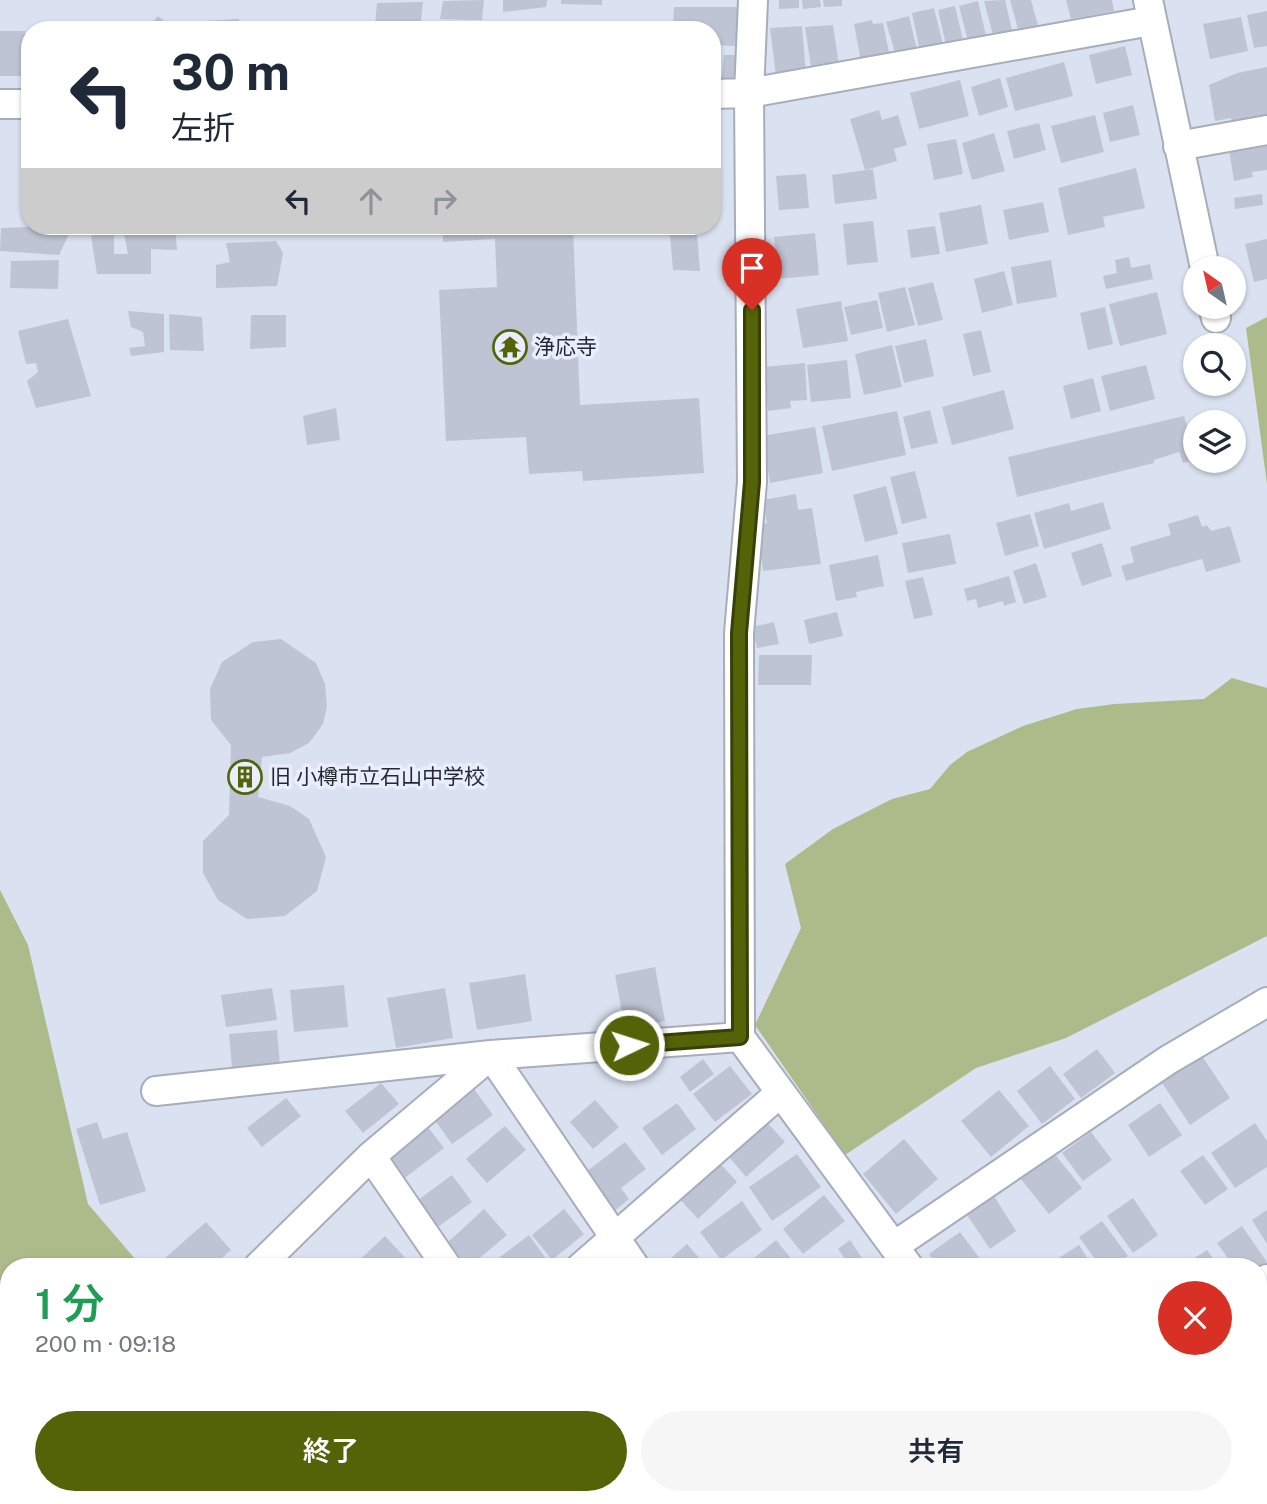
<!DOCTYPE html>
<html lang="ja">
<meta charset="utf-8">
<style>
:root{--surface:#fff;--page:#f6f6f7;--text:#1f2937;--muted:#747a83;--accent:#546308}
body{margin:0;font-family:"Public Sans","Noto Sans JP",sans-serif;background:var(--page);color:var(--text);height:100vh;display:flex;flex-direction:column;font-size:26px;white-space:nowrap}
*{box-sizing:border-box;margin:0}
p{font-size:23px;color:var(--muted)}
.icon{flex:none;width:38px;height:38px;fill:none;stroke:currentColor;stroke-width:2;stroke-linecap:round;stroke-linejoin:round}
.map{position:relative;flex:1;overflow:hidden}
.sheet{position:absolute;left:0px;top:1258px;width:1267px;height:247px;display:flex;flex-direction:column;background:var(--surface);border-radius:28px 28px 0 0;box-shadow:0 2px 5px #0004}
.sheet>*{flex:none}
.guide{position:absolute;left:21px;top:21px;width:700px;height:214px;border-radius:28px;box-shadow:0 2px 5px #0004;background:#fff;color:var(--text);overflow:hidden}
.needle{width:46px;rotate:326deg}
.buttons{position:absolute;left:1183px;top:256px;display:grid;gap:14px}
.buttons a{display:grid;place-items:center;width:63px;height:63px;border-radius:50%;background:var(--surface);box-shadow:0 2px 5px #0004;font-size:35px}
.pin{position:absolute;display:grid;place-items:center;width:60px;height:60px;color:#fff;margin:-72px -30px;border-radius:50% 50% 50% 0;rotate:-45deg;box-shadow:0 0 7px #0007}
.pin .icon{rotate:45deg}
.me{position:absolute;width:77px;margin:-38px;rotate:86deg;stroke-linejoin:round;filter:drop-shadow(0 0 5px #0008)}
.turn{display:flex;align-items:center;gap:24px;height:147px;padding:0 35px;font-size:32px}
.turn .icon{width:91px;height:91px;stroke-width:2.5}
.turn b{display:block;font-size:49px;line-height:60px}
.lanes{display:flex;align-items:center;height:66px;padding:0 35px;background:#0003;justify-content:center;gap:35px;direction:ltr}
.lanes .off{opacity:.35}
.round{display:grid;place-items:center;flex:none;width:74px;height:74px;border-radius:37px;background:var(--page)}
.overview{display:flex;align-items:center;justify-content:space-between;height:119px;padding:0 35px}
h1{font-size:42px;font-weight:600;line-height:52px;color:#1e9e55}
.primary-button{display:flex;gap:14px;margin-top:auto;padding:14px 35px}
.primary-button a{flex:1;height:80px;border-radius:42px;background:var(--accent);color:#fff;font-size:28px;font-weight:600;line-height:80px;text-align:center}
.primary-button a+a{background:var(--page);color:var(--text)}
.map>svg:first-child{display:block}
.forest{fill:#adba8a}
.building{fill:#bec4d3}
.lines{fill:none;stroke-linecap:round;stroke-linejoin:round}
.minor-casing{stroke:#a7adbb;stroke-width:32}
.minor{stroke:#fff;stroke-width:28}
.route-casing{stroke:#374005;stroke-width:18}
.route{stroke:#546308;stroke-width:12}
.labels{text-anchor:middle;stroke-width:7;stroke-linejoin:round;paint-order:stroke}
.poi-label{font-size:21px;fill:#27292f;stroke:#e8eefd;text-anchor:start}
</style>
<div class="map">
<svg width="1267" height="1504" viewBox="0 0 1267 1504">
<rect width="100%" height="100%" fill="#dae1f0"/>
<!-- forest -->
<path class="forest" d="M1267 317V484L1246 328Z
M1232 678 1267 688V936L1066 1038 976 1068 845 1155 755 1025 801 928 785 864 833 829 892 799 930 789 950 765 967 752 1023 726 1077 709 1115 704 1204 699Z
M0 890 28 945 88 1204 142 1267H9V1496H82L83 1504H0Z"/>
<!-- building -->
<path class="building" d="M484 0 482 20 440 19 443 1Z
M503 0H547L546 7 503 12Z
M561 0H602V5L561 4Z
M779 0H799V8L779 9Z
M802 0H820L821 7 803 9Z
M823 0H842V6L824 7Z
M1005 0 1013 34 994 39 984 1Z
M1010 0H1031L1039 29 1019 33Z
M1066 0H1112L1114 11 1071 19Z
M978 1 987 40 969 45 959 6Z
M423 2 420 30 375 25 377 3Z
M955 6 964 45 947 49 938 10Z
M674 7H738L736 46 712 45V30H673Z
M934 8 943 45 920 51 912 13Z
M1267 11V46L1254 48 1247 15Z
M158 16 175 30H146Z
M909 16 918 54 897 59 886 22Z
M1241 17 1248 51 1210 59 1203 24Z
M239 19 240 30H206V21Z
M872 20 873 24 883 23 891 63 862 67 854 24Z
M565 23 603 25V30H565Z
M833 25 839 65 811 67 805 27Z
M802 26 806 74 776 76 770 28Z
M0 31H25L24 76H0Z
M1125 46 1132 75 1096 84 1089 55Z
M717 53 715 80 712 81V54Z
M724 55H743L742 84 721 83Z
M1064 62 1073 96 1015 111 1006 78Z
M1267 67V121L1233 127 1231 118 1215 121 1209 85 1237 73Z
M1000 78 1008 107 979 116 971 87Z
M960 80 969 116 919 129 910 93Z
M1133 105 1140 135 1110 142 1103 113Z
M879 110 882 120 898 115 907 145 894 149 897 161 865 170 850 119Z
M1095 115 1104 152 1061 163 1051 126Z
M1039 123 1046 150 1014 159 1007 131Z
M994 133 1005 171 972 180 962 143Z
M956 139 963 174 934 180 927 144Z
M1267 143V170L1252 172 1253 177 1234 181 1229 150Z
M1136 168 1145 208 1103 217 1105 227 1068 235 1058 188Z
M873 169 877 199 835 204 832 175Z
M806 174 809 208 779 210 776 176Z
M1262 194 1263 205 1235 209 1234 198Z
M1043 202 1049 232 1009 240 1003 210Z
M981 205 988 244 946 252 939 213Z
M873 221 878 262 847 265 843 224Z
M63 226 70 232 59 255 0 251 1 228Z
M443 226H573L580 405 699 398 704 473 583 481 582 471 529 474 526 437 446 441 439 290 497 287 495 239 443 242Z
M935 226 940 254 911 258 907 230Z
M175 228 177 250 151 249V274H97L91 236 114 231V254H128L124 234Z
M697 232 700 271 673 270 670 235Z
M815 233 819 275 778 279 774 237Z
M1267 239V279L1254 282 1245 244Z
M276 241 283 253 277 286 216 288V265L230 262 226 243Z
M1129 257 1131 268 1150 264 1153 279 1106 289 1103 276 1117 273 1115 260Z
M59 260 58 289 10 288 11 261Z
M1051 260 1057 297 1017 304 1011 267Z
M1004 271 1013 305 982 313 974 279Z
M933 282 943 320 918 326 908 288Z
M905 287 915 325 887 332 878 293Z
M1157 292 1167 334 1120 346 1109 304Z
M877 300 883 328 851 335 844 307Z
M841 301 848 341 803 348 796 309Z
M1105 307 1113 344 1088 350 1080 313Z
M128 311 164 314V352L131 356 129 348 145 346 143 332 131 327Z
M169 314 202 317 204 351 170 350Z
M251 315H286V347L250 349Z
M68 319 91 396 36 408 27 381 38 372 36 363 26 364 18 331Z
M981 330 991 372 973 376 963 334Z
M926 339 934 376 904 383 895 346Z
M892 345 902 387 864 395 855 354Z
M847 360 851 398 811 402 807 365Z
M805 363 807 400 790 401 791 408 768 411 764 367Z
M1146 365 1155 399 1110 411 1101 376Z
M1093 378 1101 411 1071 419 1063 386Z
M1004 390 1014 429 952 445 942 407Z
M336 408 340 440 307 445 303 416Z
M930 410 938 443 911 449 903 417Z
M897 411 906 455 832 471 822 426Z
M1184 416 1193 446 1195 445V460L1183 463 1179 452 1154 460V463L1017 497 1008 457Z
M815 427 823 473 770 483 762 436Z
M915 471 927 518 902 524 890 477Z
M886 486 898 534 865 542 853 495Z
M796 494 798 510 812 508 821 564 763 571 759 537 763 538 760 524 767 523 763 500Z
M1103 502 1111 529 1044 549 1034 513 1069 503 1071 511Z
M1030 514 1039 546 1005 556 996 523Z
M1198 515 1202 527 1207 525 1211 531 1230 526 1241 562 1206 572 1202 559 1126 581 1121 566 1134 562 1130 547 1171 535 1168 524Z
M950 534 956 564 908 573 902 543Z
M1102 543 1112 576 1082 586 1071 553Z
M878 555 884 586 856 592 857 597 836 601 829 565Z
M1036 563 1047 597 1024 604 1013 571Z
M1009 576 1016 602 1004 606 1003 601 978 608 976 599 967 601 964 589Z
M923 577 933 615 914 619 905 581Z
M837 612 843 636 809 644 804 620Z
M774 622 779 644 757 648 752 627Z
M281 639 316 663 325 684 327 706 323 724 309 743 290 753 262 757 258 797 290 806 309 819 326 857 317 891 285 916 247 919 218 900 203 873V841L229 815 231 745 211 720 210 689 222 662 253 642Z
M759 655H812L811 685H758Z
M655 967 665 1021 625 1029 615 975Z
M525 974 532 1021 477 1030 469 983Z
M344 985 348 1027 294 1032 290 990Z
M272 988 277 1020 226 1027 221 995Z
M445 988 453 1038 396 1048 387 998Z
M277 1030 280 1065 232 1069 229 1034Z
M1097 1049 1115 1073 1081 1098 1063 1074Z
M1202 1056 1230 1098 1190 1125 1162 1083Z
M703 1059 714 1074 690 1092 680 1077Z
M730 1066 752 1094 715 1122 693 1094Z
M1050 1066 1075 1099 1042 1124 1017 1091Z
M381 1083 399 1104 363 1133 345 1111Z
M471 1085 493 1115 452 1144 431 1115Z
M999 1090 1029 1126 991 1157 961 1121Z
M286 1098 301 1116 262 1147 247 1128Z
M595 1100 619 1127 593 1149 570 1122Z
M677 1103 696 1129 662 1155 642 1128Z
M1160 1103 1182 1135 1149 1157 1128 1125Z
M761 1116 785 1142 746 1177 723 1150Z
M97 1122 103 1139 127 1132 146 1191 100 1205 76 1129Z
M424 1122 444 1148 397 1184 377 1157Z
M1255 1123 1267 1141V1167L1235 1188 1211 1153Z
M505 1126 526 1150 487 1183 466 1159Z
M1091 1132 1112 1160 1083 1181 1062 1153Z
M904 1139 938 1179 896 1214 863 1174Z
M625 1142 646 1169 621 1188 629 1199 612 1213 582 1175Z
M1053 1152 1082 1188 1049 1214 1020 1178Z
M797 1154 821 1187 772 1221 749 1187Z
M1203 1155 1228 1189 1205 1205 1180 1171Z
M715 1158 737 1182 698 1219 676 1195Z
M452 1175 472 1202 438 1227 418 1200Z
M824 1195 845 1221 803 1254 783 1229Z
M994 1196 1016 1231 990 1249 967 1215Z
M1133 1198 1158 1235 1133 1253 1107 1216Z
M742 1201 762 1230 721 1260 700 1232Z
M484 1209 507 1235 469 1267 447 1243Z
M564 1209 584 1234 552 1260 532 1235Z
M1267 1210V1244L1252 1220Z
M1102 1221 1128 1256 1113 1267H1101L1079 1237Z
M206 1222 231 1250 212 1267H173L165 1258Z
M1242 1226 1267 1262 1258 1269 1234 1267 1217 1243Z
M960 1232 984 1264 979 1267H938L929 1254Z
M529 1235 552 1267H507L500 1257Z
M385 1236 409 1262 404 1267H352Z
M776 1240 798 1267H762L754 1258Z
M850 1240 868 1267H838L847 1262 838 1249Z
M687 1244 707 1267H661Z
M1079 1245 1093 1267H1045Z
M1207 1250 1219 1267H1185L1184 1265Z
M1258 1349 1267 1361V1367L1258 1374Z
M1267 1376V1425L1258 1412V1382Z
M92 1496H145L149 1502 97 1504Z
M305 1496H401L406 1504H293Z
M511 1496H543L536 1504H519Z
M824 1496H890L881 1504H815Z
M962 1496H1000L991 1504H968Z
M1110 1496H1156L1145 1504H1116Z"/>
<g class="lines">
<!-- minor casing -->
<g class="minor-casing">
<path id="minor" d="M753 0 749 93 752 482 739 633 740 1037 909 1267
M1148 0 1205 268
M712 94 749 93 1151 21
M0 104H30
M1178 146 1267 130
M1213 306 1216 318
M156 1091 491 1055 740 1037
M894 1246 1168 1060 1267 1002
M258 1267 371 1156
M447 1267 371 1156 491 1055 635 1267
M581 1267 780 1093
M1258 1285 1267 1279
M1258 1463 1267 1457
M169 1496 174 1504
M604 1496 609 1504
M1081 1496 1087 1504
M669 1504 677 1496
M1201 1504 1212 1496"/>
</g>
<!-- minor -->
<use href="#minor" class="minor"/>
</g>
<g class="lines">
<!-- route casing -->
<g class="route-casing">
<path id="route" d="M629 1045 740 1037 739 633 752 482V310"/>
</g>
<!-- route -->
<use href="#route" class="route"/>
</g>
<!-- icons -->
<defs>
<g id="temple-ring" transform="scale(1.75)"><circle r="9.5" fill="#e8eefd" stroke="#546308" stroke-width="1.5"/><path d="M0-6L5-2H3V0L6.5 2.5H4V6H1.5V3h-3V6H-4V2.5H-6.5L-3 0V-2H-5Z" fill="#546308"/></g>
<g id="building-ring" transform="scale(1.75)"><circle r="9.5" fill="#e8eefd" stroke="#546308" stroke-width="1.5"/><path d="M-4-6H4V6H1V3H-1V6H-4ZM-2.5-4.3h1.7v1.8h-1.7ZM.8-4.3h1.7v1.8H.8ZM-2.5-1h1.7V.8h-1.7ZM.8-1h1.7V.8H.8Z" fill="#546308"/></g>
</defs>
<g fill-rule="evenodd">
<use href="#temple-ring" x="510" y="347"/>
<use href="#building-ring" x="245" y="777"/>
</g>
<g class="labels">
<!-- poi labels -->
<g class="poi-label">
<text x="534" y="354">浄応寺</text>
<text x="270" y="784">旧 小樽市立石山中学校</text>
</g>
</g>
</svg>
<div class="buttons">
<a><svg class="needle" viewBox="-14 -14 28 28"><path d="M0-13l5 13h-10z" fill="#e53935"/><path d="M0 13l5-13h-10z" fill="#747a83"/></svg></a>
<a><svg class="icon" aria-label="search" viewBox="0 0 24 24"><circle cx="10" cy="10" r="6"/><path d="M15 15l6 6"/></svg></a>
<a><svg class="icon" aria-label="layers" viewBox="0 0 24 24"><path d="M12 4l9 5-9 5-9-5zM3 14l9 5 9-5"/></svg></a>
</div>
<div class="pin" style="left:752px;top:310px;background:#d93025"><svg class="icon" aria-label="arrive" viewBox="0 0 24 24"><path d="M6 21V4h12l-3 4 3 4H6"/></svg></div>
<svg class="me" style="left:629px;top:1045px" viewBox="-20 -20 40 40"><circle r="17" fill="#546308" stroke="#fff" stroke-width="3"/><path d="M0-11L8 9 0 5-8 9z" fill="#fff"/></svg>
<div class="guide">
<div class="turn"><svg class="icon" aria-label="left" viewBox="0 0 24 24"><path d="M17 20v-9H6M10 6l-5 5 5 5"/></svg><div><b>30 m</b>左折</div></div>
<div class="lanes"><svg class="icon" aria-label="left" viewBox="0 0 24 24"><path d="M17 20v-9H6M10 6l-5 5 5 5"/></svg><svg class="icon off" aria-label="ahead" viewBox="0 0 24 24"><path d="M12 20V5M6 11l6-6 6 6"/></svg><svg class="icon off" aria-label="right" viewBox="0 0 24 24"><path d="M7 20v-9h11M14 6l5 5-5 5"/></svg></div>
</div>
<section class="sheet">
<div class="overview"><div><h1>1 分</h1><p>200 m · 09:18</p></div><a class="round" style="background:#d93025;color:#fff"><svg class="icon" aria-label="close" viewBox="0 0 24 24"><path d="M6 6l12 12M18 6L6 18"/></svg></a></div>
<div class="primary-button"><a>終了</a><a>共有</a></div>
</section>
</div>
